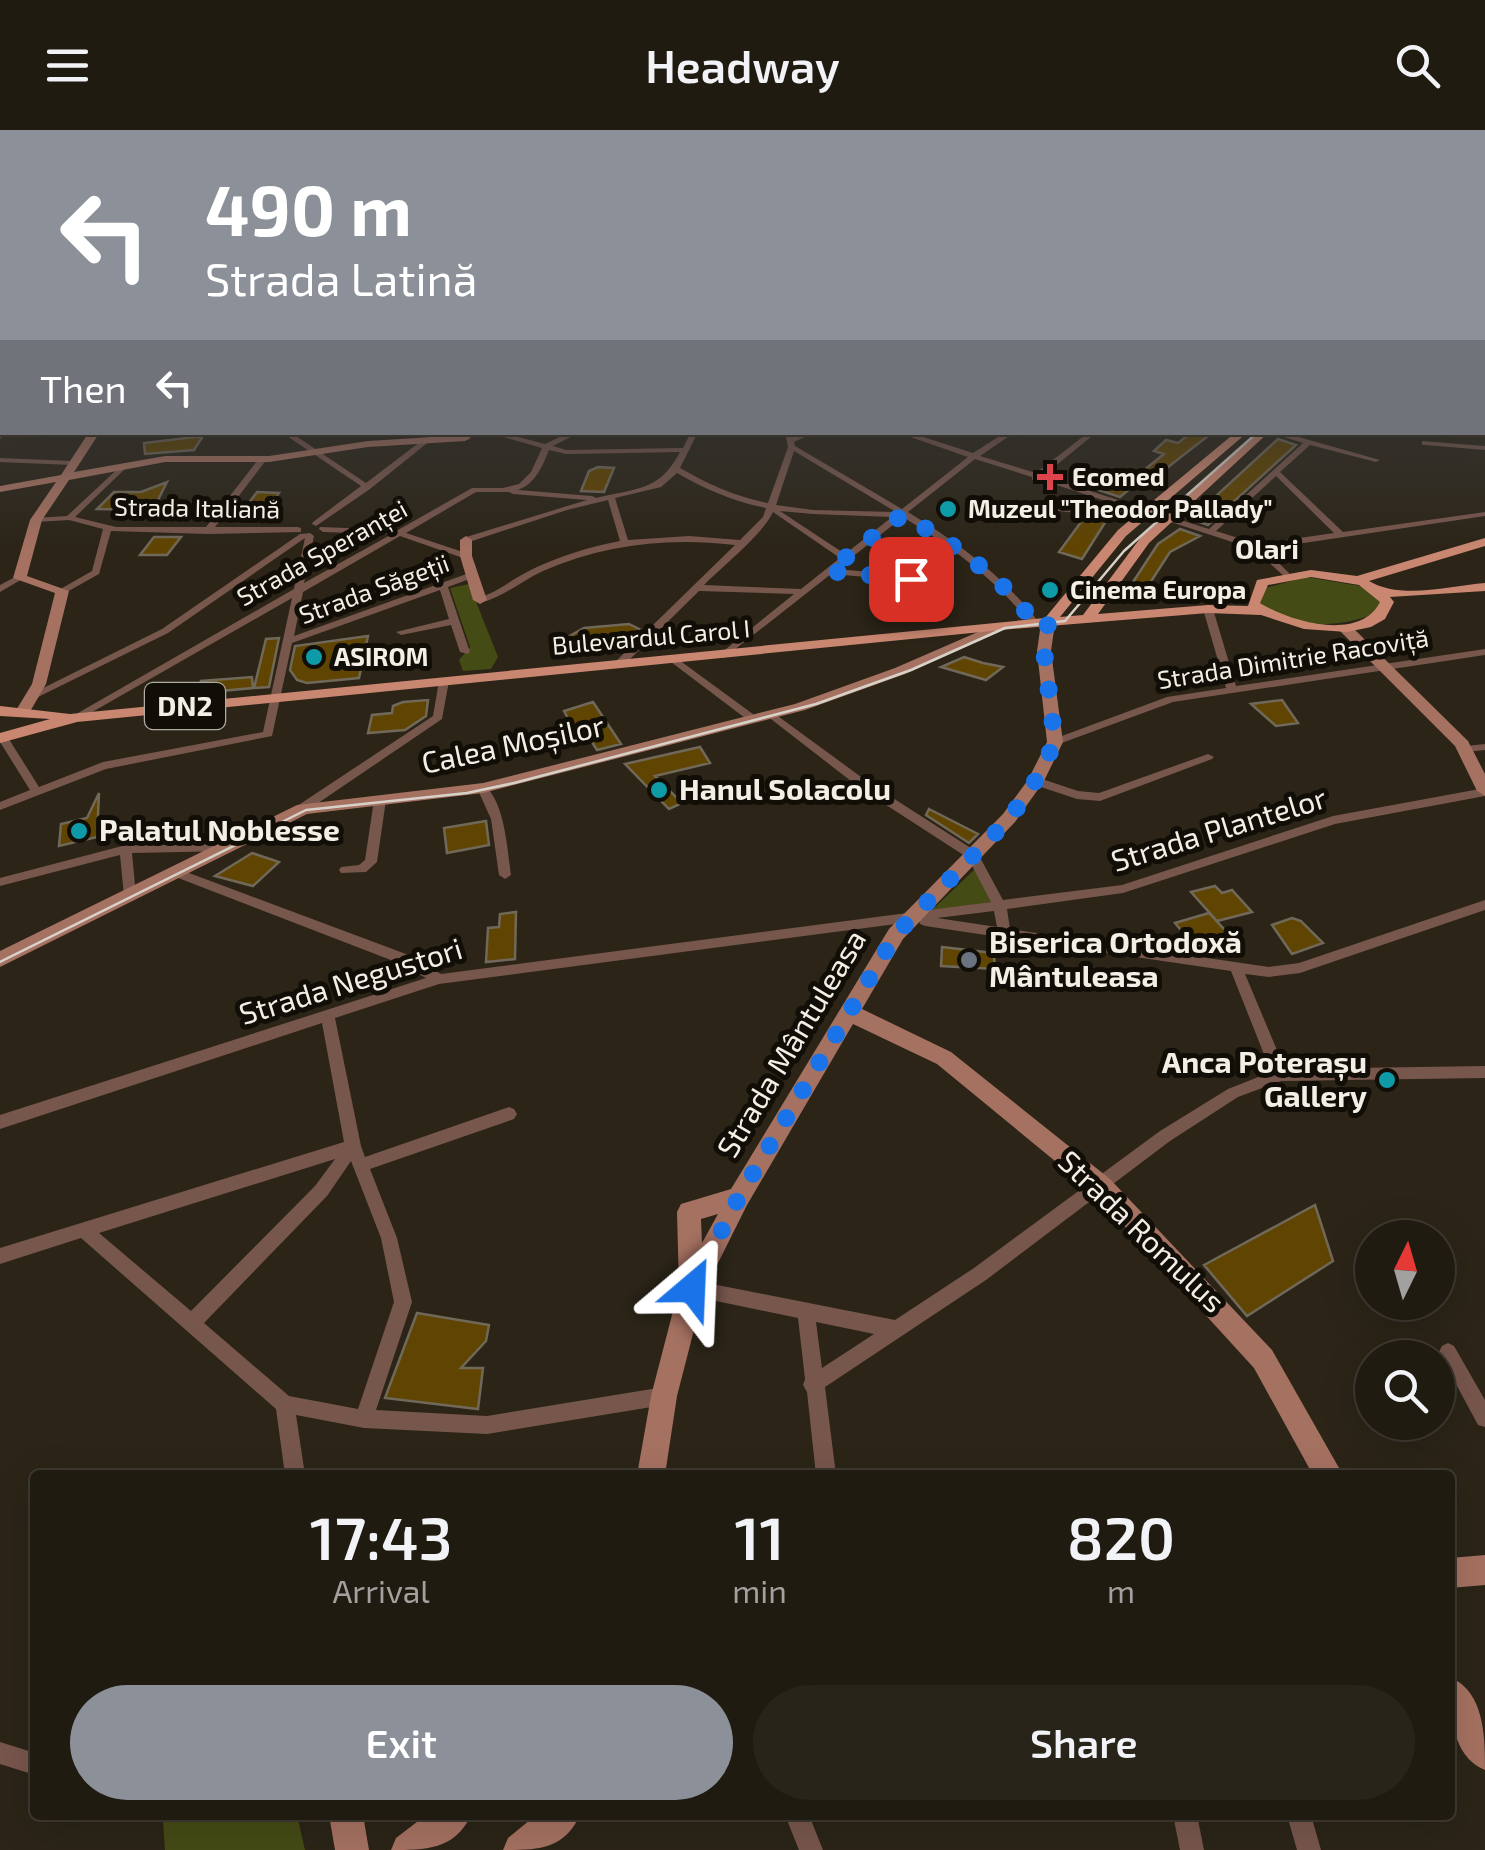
<!DOCTYPE html>
<meta charset="utf-8">
<style>
:root{--surface:#201b11;--page:#28241a;--text:#f1f3f6;--muted:#a2a19f;--line:#3d3931;--accent:#8c9099}
body{margin:0;font-family:"Exo 2",sans-serif;background:var(--page);color:var(--text);height:100vh;display:flex;flex-direction:column;font-size:38px;white-space:nowrap}
*{box-sizing:border-box;margin:0}
p{font-size:32px;color:var(--muted)}
.icon{flex:none;width:55px;height:55px;fill:none;stroke:currentColor;stroke-width:2;stroke-linecap:round;stroke-linejoin:round}
.map{position:relative;flex:1;overflow:hidden}
.panel{position:absolute;left:30px;top:1340px;width:1425px;height:350px;display:flex;flex-direction:column;background:var(--surface);border-radius:10px;box-shadow:0 10px 40px #0002,0 0 0 2px var(--line)}
.panel>*{flex:none}
.guide{position:absolute;left:0px;top:0px;width:1485px;height:305px;box-shadow:0 10px 40px #0002,0 0 0 2px var(--line);background:#8c9099;color:#fff;overflow:hidden}
.needle{width:65px;rotate:5deg}
.tools{position:absolute;left:1355px;top:1090px;display:grid;gap:20px}
.tools a{display:grid;place-items:center;width:100px;height:100px;border-radius:50%;background:var(--surface);box-shadow:0 10px 40px #0002,0 0 0 2px var(--line);font-size:50px}
.pin{position:absolute;display:grid;place-items:center;width:85px;height:85px;color:#fff;margin:-42px;border-radius:20px;box-shadow:0 5px 15px #0006}
.me{position:absolute;width:110px;margin:-55px;rotate:26deg;stroke-linejoin:round;filter:drop-shadow(0 0 8px #0008)}
.turn{display:flex;align-items:center;gap:35px;height:210px;padding:0 40px;font-size:45px}
.turn .icon{width:130px;height:130px;stroke-width:2.5}
.turn b{display:block;font-size:70px;line-height:85px}
.then{display:flex;align-items:center;height:95px;padding:0 40px;background:#0003;gap:20px;font-size:38px}
.eta{display:flex;justify-content:space-evenly;align-items:center;height:170px;text-align:center}
.eta b{font-size:60px;font-weight:600;line-height:70px}
.action{display:flex;gap:20px;margin-top:auto;padding:20px 40px}
.action a{flex:1;height:115px;border-radius:60px;background:var(--accent);color:#fff;font-size:40px;font-weight:600;line-height:115px;text-align:center}
.action a+a{background:var(--page);color:var(--text)}
header{display:flex;justify-content:space-between;align-items:center;height:130px;padding:0 40px;background:var(--surface);font-size:45px;font-weight:600}
.map>svg:first-child{display:block}
.green{fill:#454b15}
.building{fill:#604401;stroke:#706859;stroke-width:2.5}
.lines{fill:none;stroke-linecap:round;stroke-linejoin:round}
.street{fill:#77564c;fill-rule:evenodd}
.secondary{fill:#a57161;fill-rule:evenodd}
.primary{fill:#c98670;fill-rule:evenodd}
.tram{stroke:#d7d2c9;stroke-width:2.5}
.route{stroke:#1a73e8;stroke-width:18;stroke-dasharray:0 32.4}
.health-dot{fill:#e0444e;stroke:#110e08;stroke-width:4}
.culture-dot{fill:#0f9aa8;stroke:#110e08;stroke-width:4}
.worship-dot{fill:#6b7280;stroke:#110e08;stroke-width:4}
.labels{text-anchor:middle;stroke-width:10;stroke-linejoin:round;paint-order:stroke}
.far-poi-label{font-size:25px;font-weight:bold;fill:#f4efe6;stroke:#110e08;text-anchor:start}
.far-street-label{font-size:25px;fill:#f4efe6;stroke:#110e08}
.far-neighbourhood-label{font-size:28px;font-weight:bold;fill:#f4efe6;stroke:#110e08}
.shield{fill:#110e08;stroke:#b0aca3;stroke-width:2.5}
.shield-label{font-size:28px;font-weight:bold;fill:#f4efe6}
.street-label{font-size:30px;fill:#f4efe6;stroke:#110e08}
.poi-label{font-size:30px;font-weight:bold;fill:#f4efe6;stroke:#110e08;text-anchor:start}
</style>
<header><svg class="icon" aria-label="menu" viewBox="0 0 24 24"><path d="M4 6h16M4 12h16M4 18h16"/></svg>Headway<svg class="icon" aria-label="search" viewBox="0 0 24 24"><circle cx="10" cy="10" r="6"/><path d="M15 15l6 6"/></svg></header>
<div class="map">
<svg width="1485" height="1720" viewBox="0 0 1485 1720">
<rect width="100%" height="100%" fill="#2b2417"/>
<!-- green -->
<path class="green" d="M1306 447 1366 457 1381 470 1379 481C1345 499 1290 500 1259 472L1265 458Z
M469 454 498 527 491 539 463 541 459 530 470 517 450 458Z
M976 738 991 772 931 781Z
M223 1685H297L305 1720H165L163 1691Z"/>
<!-- building -->
<path class="building" d="M1192 302H1213L1158 345 1143 341 1164 324 1154 321 1166 310 1178 313Z
M203 306 194 320 145 324 144 313Z
M1278 309 1296 315 1208 395 1191 389Z
M598 337 614 338 604 362 581 361 589 341Z
M1124 344 1140 350 1120 367 1096 359Z
M167 352 153 380 97 379 114 362H141Z
M257 362 279 363 260 389H237Z
M1096 387 1106 391 1082 429 1059 422 1084 388Z
M1180 399 1200 406 1170 422 1148 456 1133 452 1158 414Z
M154 407H181L167 425H140Z
M629 494 639 499 629 507 557 513 584 498Z
M368 506 359 548 307 553 297 550 290 540 295 516Z
M279 508 269 557 254 558 266 509Z
M964 527 983 533 1003 537 986 550 941 537Z
M252 547 253 558 197 563 201 551Z
M428 570 426 586 405 600 368 603 372 585 392 583 393 576 403 572Z
M1282 570 1298 593 1276 596 1251 574Z
M593 572 621 614 597 620 580 593 572 596 564 581Z
M700 617 710 633 655 646 682 673 669 679 625 634Z
M99 663 97 707 59 716 61 694 87 688Z
M929 679 978 704 969 713 926 685Z
M486 691 489 715 447 723 444 698Z
M252 723 279 732 253 756 215 746Z
M1215 756 1222 763 1232 760 1252 782 1217 791 1191 762Z
M516 782 515 829 486 832 488 798 499 797 500 784Z
M1209 783 1237 813 1209 822 1202 814 1195 817 1175 793Z
M1292 788 1301 791 1323 813 1292 824 1272 795Z
M942 817 985 822 994 827 995 839 941 836Z
M1315 1075 1333 1131 1247 1186 1204 1135Z
M417 1183 489 1195 486 1211 461 1238H483L478 1279 385 1268Z"/>
<g class="lines">
<!-- street -->
<path class="street" d="M1482 187H1485V191H1482Z
M1482 220H1485V224H1482Z
M0 236H2V240H0Z
M1482 265H1485V269H1482Z
M1482 299H1485V303L1479 302H1482Z
M1 300 7 302 0 309Z
M281 302H290L366 353 433 302H441L370 359 316 396 312 394 313 392 361 356Z
M469 302H478L468 310H462V306Z
M486 302H499L545 314 570 302H580L553 316 566 320 683 318 691 302H698L680 338C708 354 736 367 768 373L788 317 785 302H792L793 307 804 302H815L794 312 795 316 902 379 968 327 896 302H908L973 323 1006 302H1015L980 326 1036 343 1089 302H1097L1043 346 1209 399 1303 313 1268 302H1281L1380 330 1376 332 1310 315 1280 342 1343 402 1485 382V386L1264 419 1289 443V447L1286 448 1254 419 1038 349 1032 350V347L975 329 908 382C958 413 1004 446 1040 494L1038 496H1032C997 450 952 417 903 387L837 439 911 446 914 447V451L831 444 724 528 719 525 721 523 794 464 699 461 622 537H614V533L735 415C668 407 605 414 543 441 521 451 504 467 480 473L477 472V468C497 463 509 451 527 442 556 427 588 417 620 411L608 370 567 380 469 412H463V408L587 370 513 364 509 362H476L406 403 469 424V428H463L400 406 303 462 294 506 472 442 475 443V447L448 457 470 522 468 524 460 522 451 495 401 505 396 502 449 489 440 460 292 513 272 606 106 639 0 680V672L30 660 0 612V605L7 606 39 657 103 632 263 602 292 468 80 589 76 590 71 587 294 459 305 408 168 503 38 567H30L29 565 162 499 300 404 310 403 314 406 304 453 392 404 323 402 319 399 320 397 398 400 472 358H503L519 354 531 342 542 318ZM549 320 566 324 680 322C659 362 636 358 596 368L592 366 518 360C536 353 542 337 549 320ZM794 321 886 376 896 382 813 380 776 375ZM677 343C705 359 734 372 766 378L763 387 740 410 689 406 628 410 615 368 661 357ZM1276 346 1334 403 1257 414 1216 401ZM780 381 813 384 892 387 845 424ZM773 382 840 428 801 459 704 455C722 437 764 403 773 382Z
M1422 311 1485 316V320L1425 315H1422Z
M260 327 267 329 215 397H298L301 398V402L208 404 111 401 99 444 65 463 57 461 92 441 103 399 69 390 36 392H33V388L67 386 124 333H127V337L75 387 116 397H206Z
M0 328 72 331 76 333 72 335 0 332Z
M1047 376 1093 381 1097 383 1093 385 1050 380 1046 378Z
M1100 383 1139 387 1143 389 1139 391 1103 387H1100Z
M17 446 24 448 0 462V455Z
M1208 476 1213 479 1236 556 1485 519V525L1173 572 1059 614H1051V610L1167 567 1226 558 1203 479Z
M675 527 757 587V591H749L671 532V528Z
M444 548 449 551 442 589 302 684H294V678L433 586 439 551Z
M771 581 868 652 977 722 1003 770 1122 755 1333 686 1485 658V666L1335 694 1123 763 1007 779 1010 799 1269 837 1299 833 1485 770V780L1300 843 1269 847 1245 844 1285 939 1485 936V948L1281 951 1238 967 1170 1011 986 1150 825 1257 836 1345H816L807 1262 803 1255 805 1249 798 1188 692 1166 686 1164 683 1158 686 1152 692 1150 895 1190 974 1138 1160 1001 1228 959 1271 942 1231 841 925 796 920 794 919 791 439 854 335 888 361 1016 365 1027 509 977 514 979 517 984 514 989 370 1039 397 1108 412 1172 376 1280 487 1286 664 1257 671 1259 673 1266 671 1273 664 1275 487 1304 364 1298 296 1285 305 1345H285L276 1279 81 1108 0 1134V1118L344 1012 322 893 0 999V985L426 848 396 832 173 746 171 743 173 740H181L406 824 441 844 991 772 968 728 860 658 767 586 766 584ZM994 781 997 797 937 788ZM335 1029 315 1056 191 1181 99 1103ZM351 1031 381 1108 394 1172 358 1279 289 1266 204 1193 327 1066ZM816 1192 874 1204 822 1238Z
M1485 614V620L1466 622 1461 619 1466 616Z
M1208 624 1214 627 1212 629 1100 671 1077 669 1032 654 1030 651 1036 647 1078 661 1099 663Z
M483 654C505 671 507 718 511 745L505 749 499 745 491 689 477 658Z
M380 666 386 670 377 732 366 742 341 743 339 740 341 737 359 735 365 730 374 670Z
M228 714 232 715 234 718 232 721 132 723 136 766 130 771 124 766 120 725 0 756V748L126 715Z
M1448 1213 1454 1216 1485 1270V1297L1478 1295 1442 1228 1439 1222 1442 1216Z
M0 1612 35 1623V1645L0 1634Z
M785 1685H809L823 1720H799Z
M1173 1685H1197L1204 1720H1180Z
M1287 1685H1311L1321 1720H1297Z"/>
<!-- secondary -->
<path class="secondary" d="M2 191V198L0 199V192Z
M1482 208 1485 209V215L1482 214Z
M0 218H2V224H0Z
M89 302H100L74 342 165 326H269L368 311 465 305 470 308 465 311 368 317 269 332H165L69 350 42 390 27 446 69 461 46 554 28 585 23 587 15 582 32 554 55 463 13 448 30 390 56 352 0 362V356L61 345Z
M466 406 472 410V426L487 470 480 474 473 470 460 426V410Z
M1048 489 1055 493 1051 521 1063 612 1044 651 1015 692 903 809 862 879 951 922 1110 1049 1272 1220 1343 1345H1313L1254 1238 1094 1063 937 934 853 894 747 1075 704 1161 677 1266 665 1345H637L651 1266 679 1158 677 1082 681 1074 731 1059 889 799 1003 684 1028 650 1047 612 1037 521 1041 493ZM718 1084 702 1113 701 1089Z
M994 495 1001 499 999 502 905 544 805 580 483 663 307 684 0 837V821L297 675 483 653 795 574 895 538Z
M1340 495H1350L1468 611 1485 644V666L1477 661 1455 616 1340 501Z
M1485 1425V1455L1450 1458V1428Z
M1450 1547C1485 1562 1485 1608 1485 1640 1450 1626 1450 1579 1450 1547Z
M329 1685H363L369 1720H335Z
M426 1685H471C455 1720 425 1720 391 1720L396 1708Z
M536 1685H580C564 1720 537 1720 503 1720L508 1708Z"/>
<!-- primary -->
<path class="primary" d="M1236 302H1248L1126 406 1060 487 1083 485 1141 407 1257 302H1269L1149 413 1098 484 1208 475 1248 476 1257 450 1311 440 1357 446 1485 408V416L1369 451C1401 470 1449 456 1485 453V461L1390 467 1394 472 1385 489 1371 497 1347 502 1304 499 1261 485 1208 483 1012 499 77 592 0 613V603L50 589 0 586V576L70 584 1045 488 1118 400ZM1311 447 1359 455 1380 472C1360 512 1290 492 1260 473L1268 455Z"/>
<!-- tram -->
<path class="tram" d="M0 832 306 680 467 663 514 653 816 574 911 540 1005 498 1065 491 1124 421 1258 302"/>
</g>
<!-- sky -->
<linearGradient id="sky" x2="0" y2="1"><stop stop-color="#18140d"/><stop offset="0.42" stop-color="#444547"/><stop offset="1" stop-color="#444547" stop-opacity="0"/></linearGradient>
<rect width="1485" height="418" fill="url(#sky)"/>
<g class="lines">
<!-- route -->
<path class="route" d="M692 1158 739 1067 896 804 1010 688 1036 650 1055 612 1044 521 1048 493 1034 494C1009 451 946 409 902 385L828 441 911 449"/>
</g>
<!-- markers -->
<path class="health-dot" d="M1045 332h10v10h10v10h-10v10h-10v-10h-10v-10h10z"/>
<g class="culture-dot">
<circle cx="948" cy="379" r="10"/>
<circle cx="1050" cy="460" r="10"/>
<circle cx="314" cy="527" r="10"/>
<circle cx="659" cy="660" r="10"/>
<circle cx="79" cy="701" r="10"/>
<circle cx="1387" cy="950" r="10"/>
</g>
<circle class="worship-dot" cx="969" cy="830" r="10"/>
<g class="labels">
<!-- far-poi labels -->
<g class="far-poi-label">
<text x="1072" y="356">Ecomed</text>
<text x="968" y="388">Muzeul "Theodor Pallady"</text>
<text x="1070" y="469">Cinema Europa</text>
<text x="334" y="536">ASIROM</text>
</g>
<!-- far-street labels -->
<g class="far-street-label">
<text transform="translate(197 378) rotate(1)" y="9">Strada Italiană</text>
<text transform="translate(322 423) rotate(-29)" y="9">Strada Speranței</text>
<text transform="translate(374 459) rotate(-20)" y="9">Strada Săgeții</text>
<text transform="translate(651 507) rotate(-5)" y="9">Bulevardul Carol I</text>
<text transform="translate(1293 529) rotate(-9)" y="9">Strada Dimitrie Racoviță</text>
</g>
<!-- far-neighbourhood labels -->
<g class="far-neighbourhood-label">
<text x="1267" y="429">Olari</text>
</g>
<!-- shield labels -->
<rect class="shield" x="145" y="553" width="80" height="46" rx="8"/>
<g class="shield-label">
<text x="185" y="586">DN2</text>
</g>
<!-- street labels -->
<g class="street-label">
<text transform="translate(513 615) rotate(-12)" y="10">Calea Moșilor</text>
<text transform="translate(1219 700) rotate(-17)" y="10">Strada Plantelor</text>
<text transform="translate(351 852) rotate(-17)" y="10">Strada Negustori</text>
<text transform="translate(792 914) rotate(-59)" y="10">Strada Mântuleasa</text>
<text transform="translate(1141 1102) rotate(44)" y="10">Strada Romulus</text>
</g>
<!-- poi labels -->
<g class="poi-label">
<text x="679" y="670">Hanul Solacolu</text>
<text x="99" y="711">Palatul Noblesse</text>
<text x="989" y="823">Biserica Ortodoxă<tspan x="989" dy="34">Mântuleasa</tspan></text>
<text x="1367" y="943" text-anchor="end">Anca Poterașu<tspan x="1367" dy="34">Gallery</tspan></text>
</g>
</g>
</svg>
<div class="tools">
<a><svg class="needle" viewBox="-14 -14 28 28"><path d="M0-13l5 13h-10z" fill="#e53935"/><path d="M0 13l5-13h-10z" fill="#a2a19f"/></svg></a>
<a><svg class="icon" aria-label="search" viewBox="0 0 24 24"><circle cx="10" cy="10" r="6"/><path d="M15 15l6 6"/></svg></a>
</div>
<div class="pin" style="left:911px;top:449px;background:#d93025"><svg class="icon" aria-label="arrive" viewBox="0 0 24 24"><path d="M6 21V4h12l-3 4 3 4H6"/></svg></div>
<svg class="me" style="left:692px;top:1158px" viewBox="-20 -20 40 40"><path d="M0-17L14 15 0 8-14 15z" fill="#1a73e8" stroke="#fff" stroke-width="4"/></svg>
<div class="guide">
<div class="turn"><svg class="icon" aria-label="left" viewBox="0 0 24 24"><path d="M17 20v-9H6M10 6l-5 5 5 5"/></svg><div><b>490 m</b>Strada Latină</div></div>
<div class="then">Then<svg class="icon" aria-label="left" viewBox="0 0 24 24"><path d="M17 20v-9H6M10 6l-5 5 5 5"/></svg></div>
</div>
<section class="panel">
<div class="eta">
<div><b>17:43</b><p>Arrival</p></div>
<div><b>11</b><p>min</p></div>
<div><b>820</b><p>m</p></div>
</div>
<div class="action"><a>Exit</a><a>Share</a></div>
</section>
</div>
